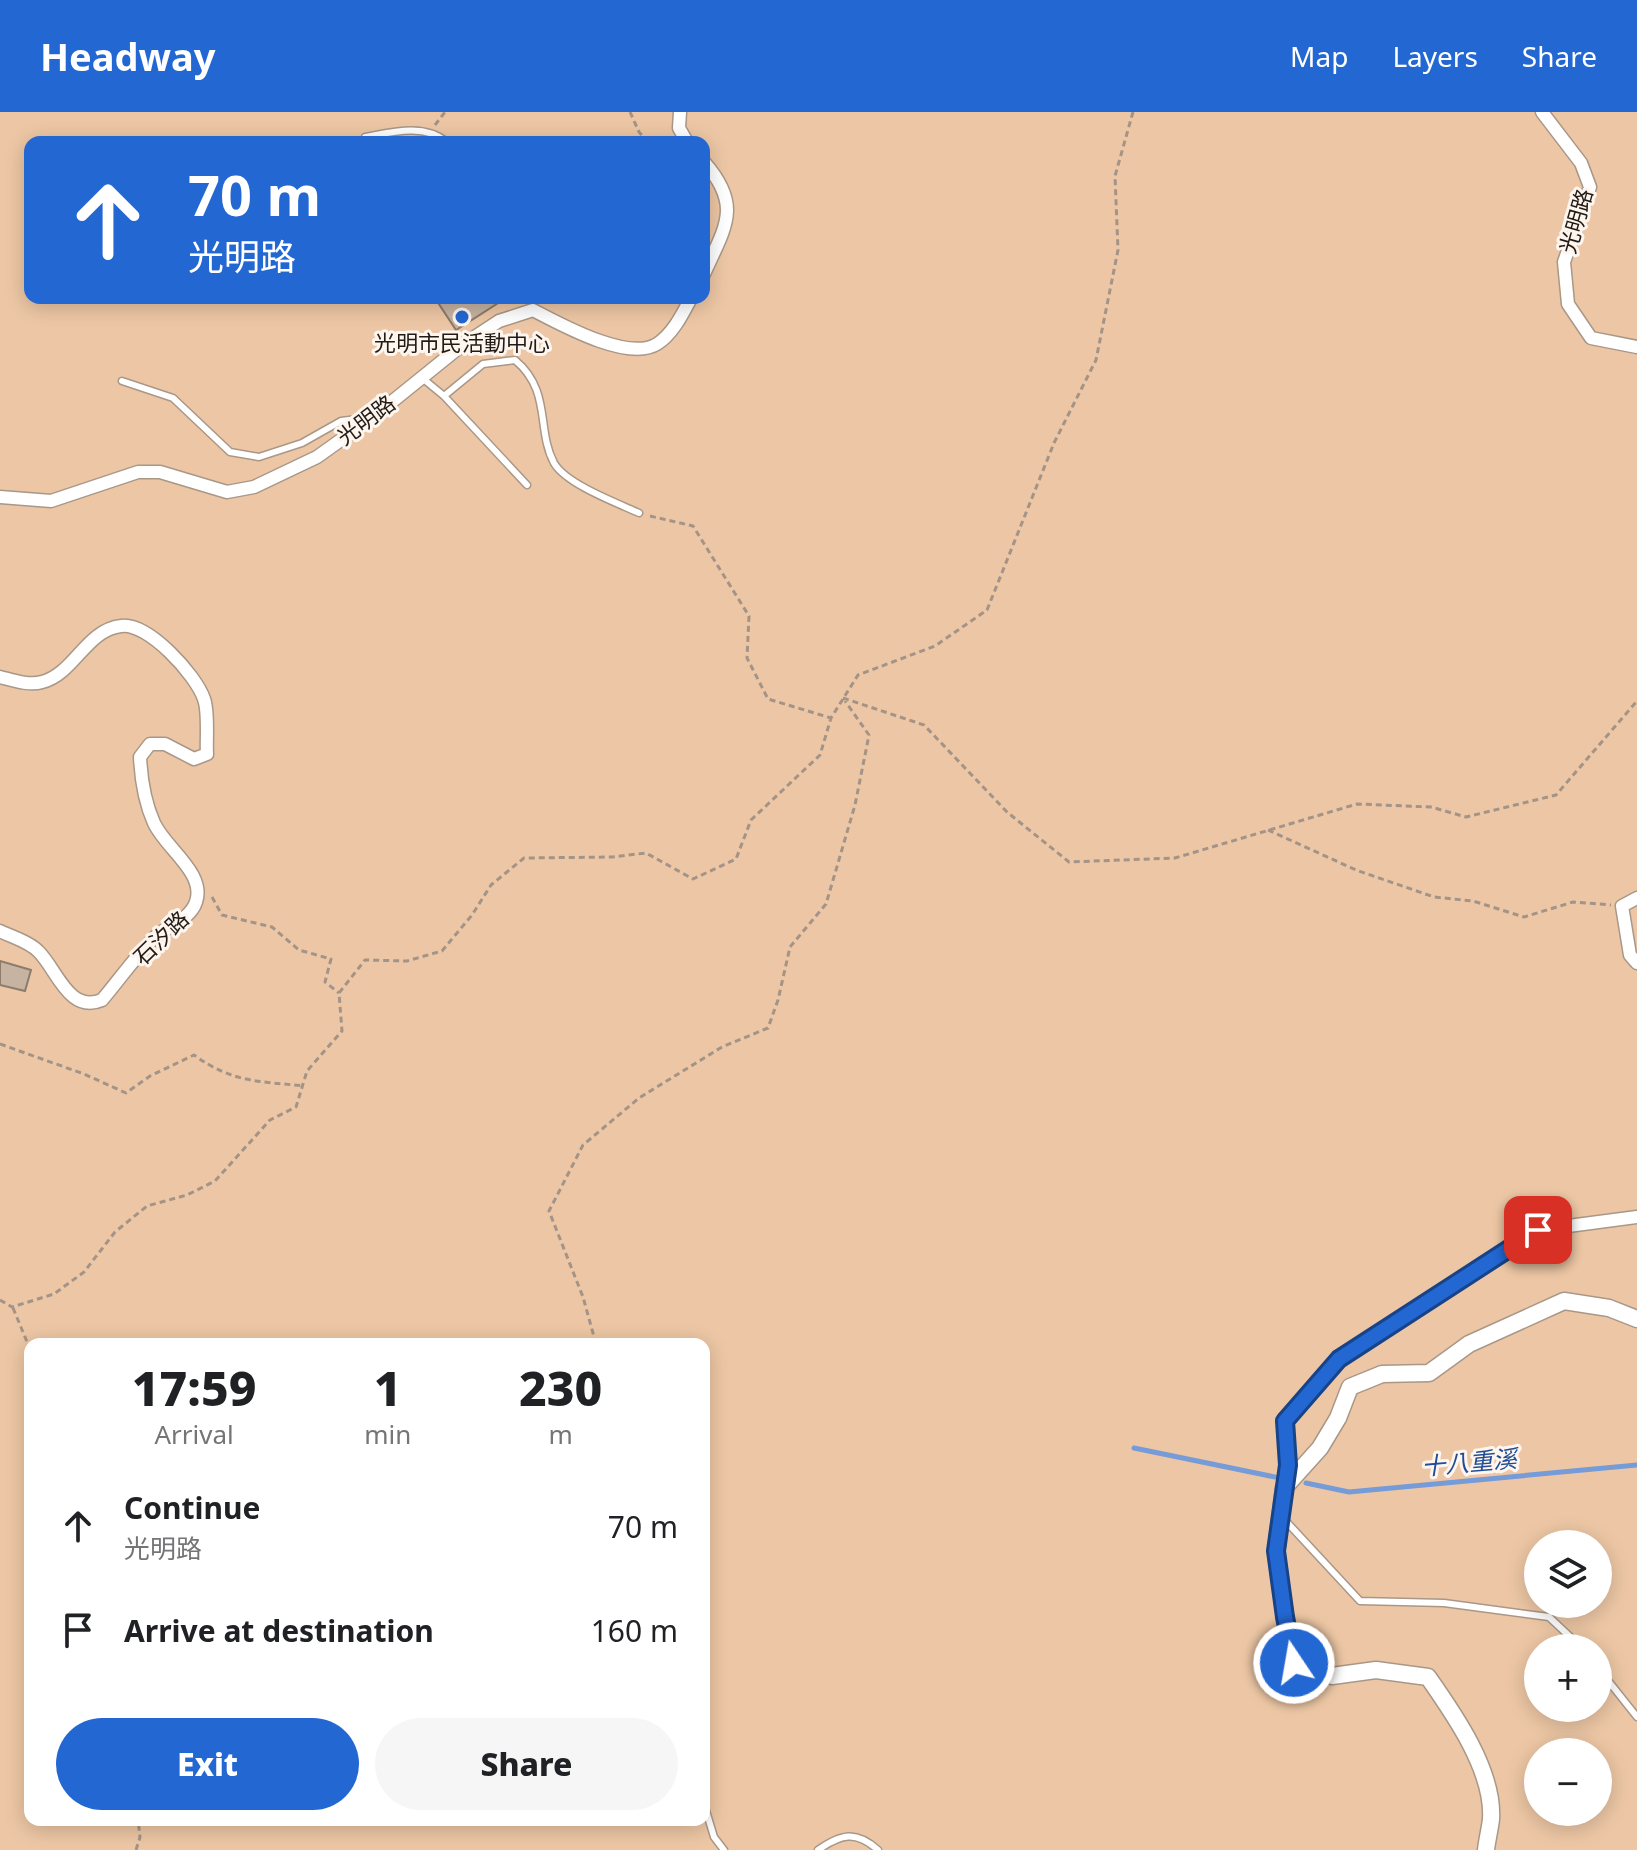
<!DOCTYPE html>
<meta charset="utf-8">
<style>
:root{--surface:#fff;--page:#f6f6f6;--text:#202124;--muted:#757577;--accent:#2367d3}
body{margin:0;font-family:"Noto Sans","Noto Sans TC",sans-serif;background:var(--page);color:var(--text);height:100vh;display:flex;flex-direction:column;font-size:30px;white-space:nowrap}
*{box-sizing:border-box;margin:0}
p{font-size:26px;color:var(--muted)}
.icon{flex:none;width:44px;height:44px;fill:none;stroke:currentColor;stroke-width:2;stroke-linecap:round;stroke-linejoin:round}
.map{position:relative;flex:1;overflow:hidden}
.side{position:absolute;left:24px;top:1226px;width:686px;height:488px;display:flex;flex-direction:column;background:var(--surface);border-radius:16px;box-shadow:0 4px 20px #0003}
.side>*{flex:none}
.banner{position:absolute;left:24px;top:24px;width:686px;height:168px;border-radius:16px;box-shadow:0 4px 20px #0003;background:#2367d3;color:#fff;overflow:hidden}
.buttons{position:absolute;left:1524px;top:1418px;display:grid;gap:16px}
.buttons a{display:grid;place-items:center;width:88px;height:88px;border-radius:50%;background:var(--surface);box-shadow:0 4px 20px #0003;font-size:40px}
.pin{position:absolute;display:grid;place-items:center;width:68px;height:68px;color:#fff;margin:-34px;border-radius:16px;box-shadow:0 4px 12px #0006}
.me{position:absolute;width:88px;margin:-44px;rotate:348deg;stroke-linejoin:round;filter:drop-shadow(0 0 6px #0008)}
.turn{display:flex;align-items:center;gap:28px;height:168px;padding:0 32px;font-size:36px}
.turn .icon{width:104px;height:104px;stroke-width:2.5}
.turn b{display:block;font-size:56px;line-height:68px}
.eta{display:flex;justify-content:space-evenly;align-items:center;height:136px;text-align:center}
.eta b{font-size:48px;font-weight:800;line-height:56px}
.primary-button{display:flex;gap:16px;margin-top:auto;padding:16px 32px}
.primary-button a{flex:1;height:92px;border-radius:48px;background:var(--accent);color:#fff;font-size:32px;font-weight:800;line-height:92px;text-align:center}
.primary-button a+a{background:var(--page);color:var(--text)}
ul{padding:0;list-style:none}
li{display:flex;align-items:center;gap:24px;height:104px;padding:0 32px}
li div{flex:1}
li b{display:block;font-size:30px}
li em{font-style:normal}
header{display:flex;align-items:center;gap:48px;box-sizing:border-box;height:112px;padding:0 40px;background:var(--accent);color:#fff}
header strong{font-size:38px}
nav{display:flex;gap:44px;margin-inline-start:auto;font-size:28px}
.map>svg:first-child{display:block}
.green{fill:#edc7a5;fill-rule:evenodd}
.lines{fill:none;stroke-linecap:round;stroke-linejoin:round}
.stream{stroke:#759bd8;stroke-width:5}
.building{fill:#c6b3a2;stroke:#8d7b6b;stroke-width:2}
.service-casing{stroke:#a99787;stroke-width:9}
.minor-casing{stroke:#a99787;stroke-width:15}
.tertiary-casing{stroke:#a99787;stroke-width:19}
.path{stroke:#a39487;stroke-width:3;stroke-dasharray:6 4;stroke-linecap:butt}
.service{stroke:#fff;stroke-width:6}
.minor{stroke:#fff;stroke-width:12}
.tertiary{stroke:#fff;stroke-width:16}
.route-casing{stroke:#174389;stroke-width:20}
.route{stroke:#2367d3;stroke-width:14}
.poi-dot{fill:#2367d3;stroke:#fdf5ee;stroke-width:3}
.labels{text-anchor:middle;stroke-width:6;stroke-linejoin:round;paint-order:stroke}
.street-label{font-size:22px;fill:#221b15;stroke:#fdf5ee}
.poi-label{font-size:22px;fill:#221b15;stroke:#fdf5ee}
.water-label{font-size:24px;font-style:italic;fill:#204d96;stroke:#fdf5ee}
</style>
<header>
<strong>Headway</strong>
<nav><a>Map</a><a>Layers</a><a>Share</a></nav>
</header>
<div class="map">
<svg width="1637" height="1738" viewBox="0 0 1637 1738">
<rect width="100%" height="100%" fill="#f9e6d4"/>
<!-- green -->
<path class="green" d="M0 0H1637V1738H0ZM30 30H704V186H30ZM30 1232H704V1708H30ZM1538 1432H1598V1492H1538ZM1538 1536H1598V1596H1538ZM1538 1640H1598V1700H1538Z"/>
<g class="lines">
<!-- stream -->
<path class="stream" d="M1134 1336 1275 1365
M1306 1371 1349 1380 1637 1353"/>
</g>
<!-- building -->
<path class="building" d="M435 186H506L456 218Z
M0 849 31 858 25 879 0 873Z"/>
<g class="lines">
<!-- service casing -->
<g class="service-casing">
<path id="service" d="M365 25C392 20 424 11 447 30
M421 265 444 284 483 252 515 248C552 279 536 317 554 351 566 372 617 391 639 401
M122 269 173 286 230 340 259 345 302 331 341 309 366 306
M444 284 527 373
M1283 1406 1360 1489 1444 1491 1549 1505 1582 1536
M1598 1556 1637 1605
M704 1692 714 1725 724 1738
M818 1738C841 1722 856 1718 878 1738"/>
</g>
<!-- minor casing -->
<g class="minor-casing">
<path id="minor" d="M680 0 679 16 687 30
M1542 0 1581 51 1590 75 1564 150 1568 192 1591 226 1637 235
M704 50C743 94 725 115 704 162
M0 385 51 389 138 360H160L227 380 254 375 317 345 373 305 461 234 499 209 533 198C560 212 628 250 657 232 673 222 683 201 691 186
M0 565C12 568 29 574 42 570 74 562 86 518 121 514 148 510 196 563 204 587 209 600 206 628 207 642L194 647 165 632H150L140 645C141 666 145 691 154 711 166 737 206 761 196 790 190 808 167 814 154 826 135 845 119 868 102 888 69 902 57 858 39 840 30 830 12 825 0 819
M1637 786 1622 794 1630 843 1637 851
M1284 1376 1288 1353 1285 1309 1339 1247 1538 1118 1637 1105"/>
</g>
<!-- tertiary casing -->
<g class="tertiary-casing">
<path id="tertiary" d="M1486 1738C1487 1728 1490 1717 1491 1707 1494 1659 1454 1602 1428 1565L1376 1558 1332 1564 1294 1551 1285 1505 1276 1439 1284 1376 1320 1336 1338 1306 1350 1275 1382 1262 1429 1261 1469 1232 1564 1189 1609 1196 1637 1207"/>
</g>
<!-- path -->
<path class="path" d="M630 0 639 20 648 30
M435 13 445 0
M650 404 693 414 749 504 747 546 768 587 831 606
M843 586 924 613 1007 700 1069 750 1175 746 1357 692 1431 695 1466 705 1556 683 1637 589
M1268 718 1356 758 1434 785 1473 789 1524 805 1573 790 1611 793
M212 785 222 803 272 815 299 838 331 847 325 870 339 881
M0 932 84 962 126 981 150 964 194 943C233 971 258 969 304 974
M0 1188 12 1195 54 1182 84 1160 115 1120 147 1094 187 1083 215 1069 270 1008 296 995 307 959 342 919 339 881 365 848 407 849 442 839 472 803 491 773 524 746 612 745 646 741 693 767 736 747 751 708 820 643 831 606 858 563 935 534 987 498 1054 331 1096 248 1118 138 1115 64 1133 0
M13 1196 30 1237
M596 1232 583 1185 549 1099 583 1033 639 986 722 935 768 916 778 888 790 835 826 792 855 693 869 623 845 589
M136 1738 140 1725 138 1708"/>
<!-- service -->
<use href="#service" class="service"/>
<!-- minor -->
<use href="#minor" class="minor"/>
<!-- tertiary -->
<use href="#tertiary" class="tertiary"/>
</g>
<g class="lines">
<!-- route casing -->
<g class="route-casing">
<path id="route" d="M1294 1551 1285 1505 1276 1439 1288 1353 1285 1309 1339 1247 1538 1118"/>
</g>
<!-- route -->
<use href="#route" class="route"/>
</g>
<!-- markers -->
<circle class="poi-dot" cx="462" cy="205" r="8"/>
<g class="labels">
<!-- street labels -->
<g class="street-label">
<text transform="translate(1576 109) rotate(-74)" y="8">光明路</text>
<text transform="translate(366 308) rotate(-37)" y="8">光明路</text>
<text transform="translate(161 826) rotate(-44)" y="8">石汐路</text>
</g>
<!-- poi labels -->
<g class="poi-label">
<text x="462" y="239">光明市民活動中心</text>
</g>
<!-- water labels -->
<g class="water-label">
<text transform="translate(1469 1351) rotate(-5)" y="8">十八重溪</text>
</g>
</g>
</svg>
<div class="buttons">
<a><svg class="icon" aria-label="layers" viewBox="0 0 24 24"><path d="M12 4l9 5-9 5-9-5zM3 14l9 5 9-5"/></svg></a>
<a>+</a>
<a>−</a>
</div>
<div class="pin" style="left:1538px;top:1118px;background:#d93025"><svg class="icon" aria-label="arrive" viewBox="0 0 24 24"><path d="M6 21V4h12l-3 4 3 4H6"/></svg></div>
<svg class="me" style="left:1294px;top:1551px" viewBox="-20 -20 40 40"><circle r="17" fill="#2367d3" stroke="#fff" stroke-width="3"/><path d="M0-11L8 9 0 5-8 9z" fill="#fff"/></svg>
<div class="banner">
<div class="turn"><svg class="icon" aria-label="ahead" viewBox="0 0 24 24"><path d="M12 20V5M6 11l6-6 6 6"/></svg><div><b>70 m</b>光明路</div></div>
</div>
<section class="side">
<div class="eta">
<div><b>17:59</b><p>Arrival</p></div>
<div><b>1</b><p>min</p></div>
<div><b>230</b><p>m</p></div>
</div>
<ul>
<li><svg class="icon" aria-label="ahead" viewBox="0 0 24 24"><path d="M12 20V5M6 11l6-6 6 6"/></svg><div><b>Continue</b><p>光明路</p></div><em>70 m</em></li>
<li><svg class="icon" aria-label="arrive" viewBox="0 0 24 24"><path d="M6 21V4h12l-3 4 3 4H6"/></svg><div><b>Arrive at destination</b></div><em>160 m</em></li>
</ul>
<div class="primary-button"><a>Exit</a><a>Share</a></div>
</section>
</div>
